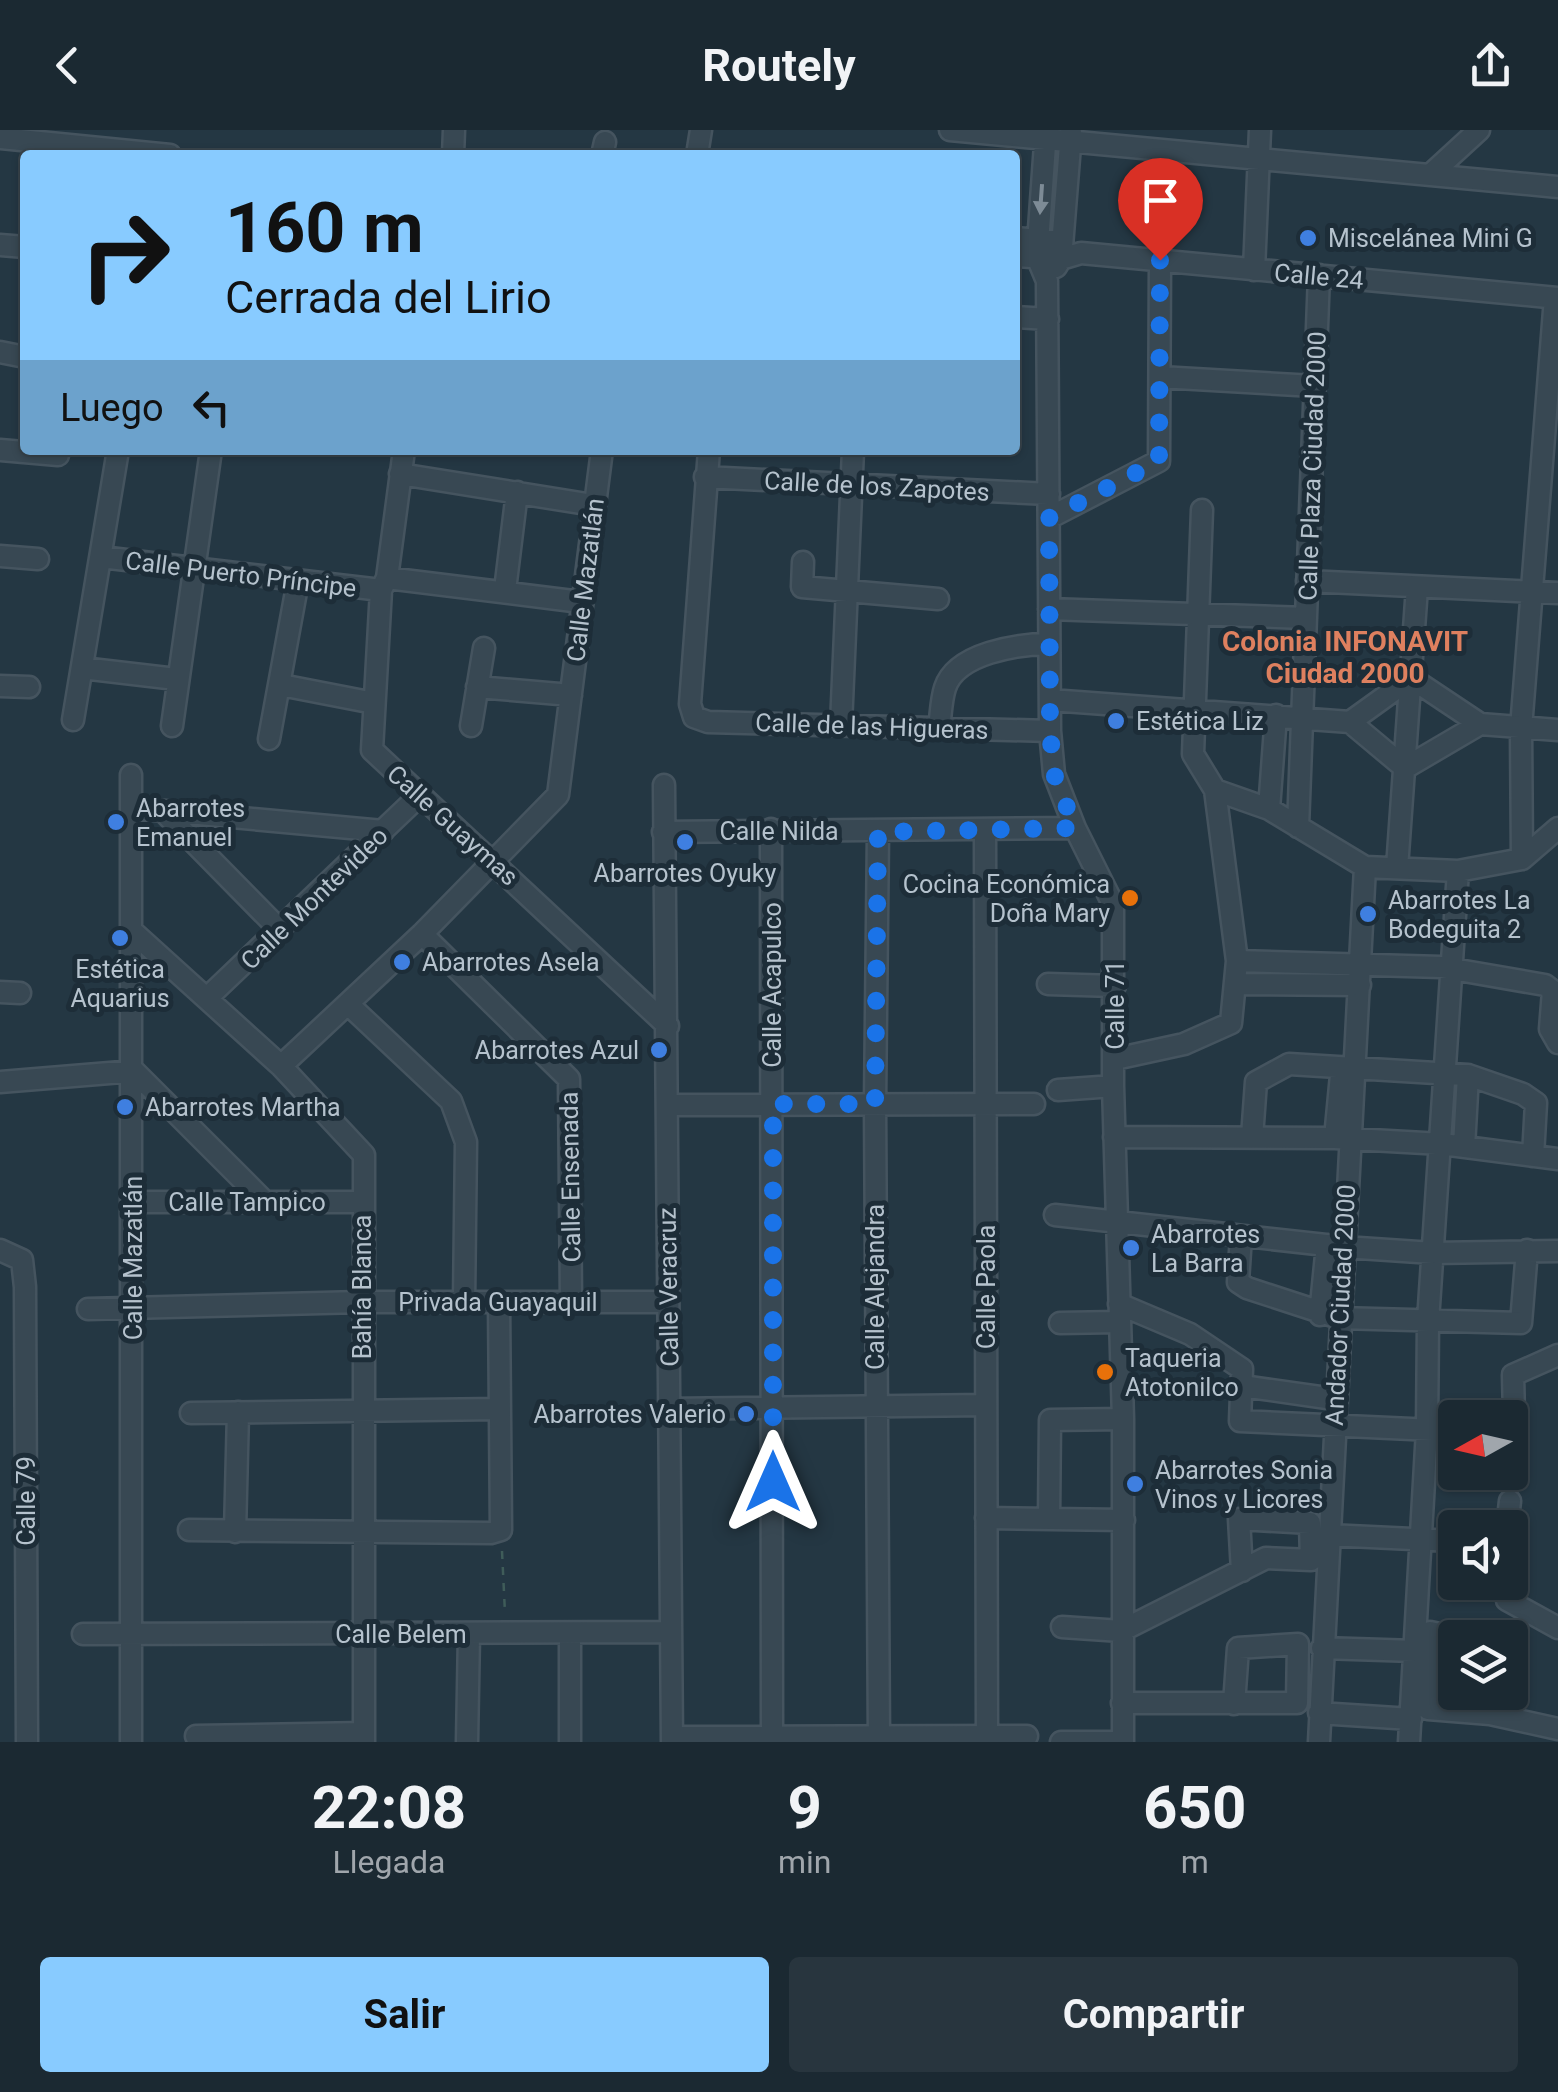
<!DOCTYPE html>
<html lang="es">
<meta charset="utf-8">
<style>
:root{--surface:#1b2932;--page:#28353e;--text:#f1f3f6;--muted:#a0a6ac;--line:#39454d;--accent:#88cbff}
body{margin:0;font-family:Roboto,sans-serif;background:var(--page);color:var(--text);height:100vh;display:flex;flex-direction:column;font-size:38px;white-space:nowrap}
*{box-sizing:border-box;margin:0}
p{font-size:32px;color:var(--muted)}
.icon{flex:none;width:55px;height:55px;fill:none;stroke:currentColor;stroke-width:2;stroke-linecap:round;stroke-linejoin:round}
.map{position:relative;height:1612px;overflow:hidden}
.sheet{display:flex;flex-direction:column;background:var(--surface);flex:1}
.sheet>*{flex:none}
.top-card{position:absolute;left:20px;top:20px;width:1000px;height:305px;border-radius:10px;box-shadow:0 2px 8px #0004,0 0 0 2px var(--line);background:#88cbff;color:#111;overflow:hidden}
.needle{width:65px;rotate:262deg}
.tools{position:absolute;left:1438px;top:1270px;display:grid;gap:20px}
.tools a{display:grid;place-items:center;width:90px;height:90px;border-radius:10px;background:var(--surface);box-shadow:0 2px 8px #0004,0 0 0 2px var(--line);font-size:50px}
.pin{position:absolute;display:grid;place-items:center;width:85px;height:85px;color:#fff;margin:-102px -42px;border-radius:50% 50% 50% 0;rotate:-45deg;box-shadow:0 0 10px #0007}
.pin .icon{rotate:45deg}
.me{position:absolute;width:110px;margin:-55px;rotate:0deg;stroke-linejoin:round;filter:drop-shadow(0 0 8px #0008)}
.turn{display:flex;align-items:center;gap:35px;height:210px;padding:0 40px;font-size:45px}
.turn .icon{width:130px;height:130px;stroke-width:2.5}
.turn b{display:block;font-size:70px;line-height:85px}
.then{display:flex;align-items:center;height:95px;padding:0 40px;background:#0003;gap:20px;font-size:38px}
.eta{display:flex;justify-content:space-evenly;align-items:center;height:170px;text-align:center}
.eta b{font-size:60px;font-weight:700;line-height:70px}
.action{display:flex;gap:20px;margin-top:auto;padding:20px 40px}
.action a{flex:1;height:115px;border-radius:10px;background:var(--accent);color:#111;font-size:40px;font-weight:700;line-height:115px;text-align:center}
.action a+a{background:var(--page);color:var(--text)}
header{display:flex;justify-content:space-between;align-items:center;height:130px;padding:0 40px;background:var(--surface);font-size:45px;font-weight:700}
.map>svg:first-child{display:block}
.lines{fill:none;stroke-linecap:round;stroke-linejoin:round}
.minor-casing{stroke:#45545f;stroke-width:25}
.path{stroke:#3f5c59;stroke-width:2.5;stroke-dasharray:8 8;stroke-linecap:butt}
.minor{stroke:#384853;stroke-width:20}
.oneway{fill:#7d8b96}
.route{stroke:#1a73e8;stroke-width:18;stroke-dasharray:0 32.4}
.shop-dot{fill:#3f7fe0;stroke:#1d2d38;stroke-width:4}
.food-dot{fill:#e8710a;stroke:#1d2d38;stroke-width:4}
.labels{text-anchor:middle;stroke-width:10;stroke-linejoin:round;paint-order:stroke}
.poi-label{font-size:25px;fill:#b5c2cd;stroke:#1d2d38;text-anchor:start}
.street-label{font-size:25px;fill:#b5c2cd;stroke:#1d2d38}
.neighbourhood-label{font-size:28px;font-weight:bold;fill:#de805f;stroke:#1d2d38}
</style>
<header><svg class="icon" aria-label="back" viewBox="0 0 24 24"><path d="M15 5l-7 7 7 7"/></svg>Routely<svg class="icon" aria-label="share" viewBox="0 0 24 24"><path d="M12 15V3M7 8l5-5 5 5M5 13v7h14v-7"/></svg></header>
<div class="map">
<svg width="1558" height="1612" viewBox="0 0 1558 1612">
<rect width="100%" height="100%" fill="#243743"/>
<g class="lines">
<!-- minor casing -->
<g class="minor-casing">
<path id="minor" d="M950 0 1558 57
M1046 0 1037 127 1047 151 1050 601 1054 644 1075 698 1113 774V956L1123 1289V1612
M0 8 170 25
M453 25 454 0
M602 25 605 12
M697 25 701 0
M1430 45 1479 0
M1015 108 1052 111
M0 115 25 117
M1015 126 1061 129 1081 123 1558 168
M1056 137 1061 129 1071 3
M1254 140 1260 0
M1015 187 1048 189
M0 222 25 227
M1160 247 1314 256
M0 320 58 325
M404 320 387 448 381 460 372 620 668 896
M709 320 690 574 694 587 708 592 1050 601
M400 344 593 375
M705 347 1049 364
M1202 380 1193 624 1215 660 1269 679 1365 737 1458 741 1522 729
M1049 388 1159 331 1160 130
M0 426 38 429
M101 427 381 460
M803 432 802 457 938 469
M387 448 581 472
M1307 451 1558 463
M505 460 517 362
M1049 479 1306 488
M82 538 176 549
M281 555 374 573
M0 556 29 557
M477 557 571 565
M1050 570 1350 592 1411 548 1480 594 1558 600
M73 590 118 320
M1350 592 1405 638 1480 594
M841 595 853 320
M172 596 211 320
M471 596 484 518
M939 598C941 585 941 570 945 558 956 523 1018 514 1049 514
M269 609 298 451
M131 645V1612
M664 655 672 1612
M133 678 383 701
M1269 679 1276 585
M163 681 281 801
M1298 697 1319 145
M771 699 772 1612
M663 702 1075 698
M878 702 875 974 879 1612
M985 702 987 1612
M1522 729 1521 598 1555 168
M1522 729 1558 698
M1397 738 1417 457
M133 802 281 936 364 1025V1612
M422 804 569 949 571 1172
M1237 831 1441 837 1545 855 1553 861 1550 899 1558 913
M1048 854 1115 856
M1238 854 1360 855
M0 862 20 863
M207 868 419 666
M349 875 451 971 466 1012 464 1172
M1115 929 1184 914 1231 893 1237 831 1215 660
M281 936 422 804 558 665 602 320
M0 952 134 941 264 1071
M1058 960 1113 956
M667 975 1034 974
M1114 1007 1335 1008 1442 1014 1558 1029
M1252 1007 1256 952 1289 934 1468 945 1523 964 1536 973 1533 1026
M1335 1008 1341 945
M1464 1017 1468 945
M132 1072H362
M1055 1085 1344 1117 1433 1123 1558 1121
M1241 1106 1238 1152 1247 1158 1339 1188 1521 1193 1527 1120
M0 1120 22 1130 25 1157 27 1612
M1119 1174 1190 1204 1242 1239 1240 1291 1455 1301
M88 1179 361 1172H667
M1320 1185 1327 1115
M1060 1193 1118 1192
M1242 1256 1334 1269
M670 1279 985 1275
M191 1283 498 1279
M1515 1328 1513 1245 1558 1225
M986 1388 1124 1390
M1049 1388 1050 1290 1123 1289
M1507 1398 1510 1371
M189 1400 491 1403 501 1400 499 1172
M235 1402 238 1282
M1328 1405 1455 1411
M1505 1452 1507 1470 1558 1498
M1062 1497 1121 1501 1266 1428 1311 1430 1310 1393 1239 1389 1242 1441
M83 1504 671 1502
M570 1505V1612
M1458 1508 1430 1502 1428 1579 1490 1584 1558 1599
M1322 1518 1415 1521
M1122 1573H1297L1298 1514 1238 1518 1234 1574
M1319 1583 1411 1589
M196 1606 364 1603
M672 1607 1027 1606
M467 1612 469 1504
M1061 1612H1121
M1319 1612 1365 737
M1409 1612 1427 1300 1428 1191 1458 741"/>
</g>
<!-- path -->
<path class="path" d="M502 1421 505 1483"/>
<!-- minor -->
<use href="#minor" class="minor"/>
</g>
<!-- one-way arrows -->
<defs><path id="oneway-solid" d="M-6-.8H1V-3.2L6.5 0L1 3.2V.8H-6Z" transform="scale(2.5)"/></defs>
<use class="oneway" href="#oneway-solid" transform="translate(1041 69) rotate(94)"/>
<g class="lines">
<!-- route -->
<path class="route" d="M773 1352V974H875L878 702 1075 698 1054 644 1050 601 1049 388 1159 331 1160 130"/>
</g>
<!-- markers -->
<g class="shop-dot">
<circle cx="1308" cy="108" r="10"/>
<circle cx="1116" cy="591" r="10"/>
<circle cx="116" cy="692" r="10"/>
<circle cx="685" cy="712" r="10"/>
<circle cx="1368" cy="784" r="10"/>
<circle cx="120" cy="808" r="10"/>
<circle cx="402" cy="832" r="10"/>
<circle cx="659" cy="920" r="10"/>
<circle cx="125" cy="977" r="10"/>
<circle cx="1131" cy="1118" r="10"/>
<circle cx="746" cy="1284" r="10"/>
<circle cx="1135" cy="1354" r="10"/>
</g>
<g class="food-dot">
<circle cx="1130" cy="768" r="10"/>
<circle cx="1105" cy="1242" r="10"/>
</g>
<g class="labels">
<!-- poi labels -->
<g class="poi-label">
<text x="1328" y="117">Miscelánea Mini G</text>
<text x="1136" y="600">Estética Liz</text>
<text x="136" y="687">Abarrotes<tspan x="136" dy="29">Emanuel</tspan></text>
<text x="685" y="752" text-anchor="middle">Abarrotes Oyuky</text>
<text x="1110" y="763" text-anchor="end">Cocina Económica<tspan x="1110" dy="29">Doña Mary</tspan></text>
<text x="1388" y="779">Abarrotes La<tspan x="1388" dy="29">Bodeguita 2</tspan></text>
<text x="422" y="841">Abarrotes Asela</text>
<text x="120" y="848" text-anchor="middle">Estética<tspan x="120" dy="29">Aquarius</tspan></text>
<text x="639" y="929" text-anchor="end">Abarrotes Azul</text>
<text x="145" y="986">Abarrotes Martha</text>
<text x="1151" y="1113">Abarrotes<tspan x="1151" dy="29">La Barra</tspan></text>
<text x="1125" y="1237">Taqueria<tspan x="1125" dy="29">Atotonilco</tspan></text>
<text x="726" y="1293" text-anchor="end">Abarrotes Valerio</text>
<text x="1155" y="1349">Abarrotes Sonia<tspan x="1155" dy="29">Vinos y Licores</tspan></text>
</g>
<!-- street labels -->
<g class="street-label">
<text transform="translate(1319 146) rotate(5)" y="9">Calle 24</text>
<text transform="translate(1312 336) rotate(-88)" y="9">Calle Plaza Ciudad 2000</text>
<text transform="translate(877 356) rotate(3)" y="9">Calle de los Zapotes</text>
<text transform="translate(241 444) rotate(7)" y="9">Calle Puerto Príncipe</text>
<text transform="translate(585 450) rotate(-83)" y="9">Calle Mazatlán</text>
<text transform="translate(872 596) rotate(2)" y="9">Calle de las Higueras</text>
<text transform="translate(453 695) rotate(42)" y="9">Calle Guaymas</text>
<text x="779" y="710">Calle Nilda</text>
<text transform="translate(314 768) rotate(-44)" y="9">Calle Montevideo</text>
<text transform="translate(772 855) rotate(-90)" y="9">Calle Acapulco</text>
<text transform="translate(1115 875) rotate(-90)" y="9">Calle 71</text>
<text transform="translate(570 1047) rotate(-91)" y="9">Calle Ensenada</text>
<text x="247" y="1081">Calle Tampico</text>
<text transform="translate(133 1128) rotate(-90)" y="9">Calle Mazatlán</text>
<text transform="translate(362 1157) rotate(-90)" y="9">Bahía Blanca</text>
<text transform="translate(668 1157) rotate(-91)" y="9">Calle Veracruz</text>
<text transform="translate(875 1157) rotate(-90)" y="9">Calle Alejandra</text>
<text transform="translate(986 1157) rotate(-90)" y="9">Calle Paola</text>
<text x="498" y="1181">Privada Guayaquil</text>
<text transform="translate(1340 1175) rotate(-87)" y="9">Andador Ciudad 2000</text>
<text transform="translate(26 1371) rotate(-90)" y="9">Calle 79</text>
<text x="401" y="1513">Calle Belem</text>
</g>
<!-- neighbourhood labels -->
<g class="neighbourhood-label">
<text x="1345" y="521">Colonia INFONAVIT<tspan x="1345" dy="32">Ciudad 2000</tspan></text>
</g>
</g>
</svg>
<div class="tools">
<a><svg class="needle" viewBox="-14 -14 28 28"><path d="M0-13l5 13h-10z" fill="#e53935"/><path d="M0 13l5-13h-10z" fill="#a0a6ac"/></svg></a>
<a><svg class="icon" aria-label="sound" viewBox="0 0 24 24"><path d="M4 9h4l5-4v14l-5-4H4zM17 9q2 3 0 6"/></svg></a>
<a><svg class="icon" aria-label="layers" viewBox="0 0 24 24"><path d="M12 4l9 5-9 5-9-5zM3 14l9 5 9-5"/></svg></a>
</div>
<div class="pin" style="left:1160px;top:130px;background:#d93025"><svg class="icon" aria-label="arrive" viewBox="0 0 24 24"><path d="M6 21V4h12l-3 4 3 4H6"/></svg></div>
<svg class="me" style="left:773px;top:1352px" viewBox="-20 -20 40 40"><path d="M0-17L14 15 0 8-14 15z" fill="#1a73e8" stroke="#fff" stroke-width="4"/></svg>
<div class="top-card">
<div class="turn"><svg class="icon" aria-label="right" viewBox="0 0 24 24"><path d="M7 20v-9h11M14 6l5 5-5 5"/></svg><div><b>160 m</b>Cerrada del Lirio</div></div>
<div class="then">Luego<svg class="icon" aria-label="left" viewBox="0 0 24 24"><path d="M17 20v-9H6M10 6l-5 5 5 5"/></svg></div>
</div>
</div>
<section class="sheet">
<div class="eta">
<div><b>22:08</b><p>Llegada</p></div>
<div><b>9</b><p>min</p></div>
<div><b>650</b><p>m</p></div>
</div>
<div class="action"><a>Salir</a><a>Compartir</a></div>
</section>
